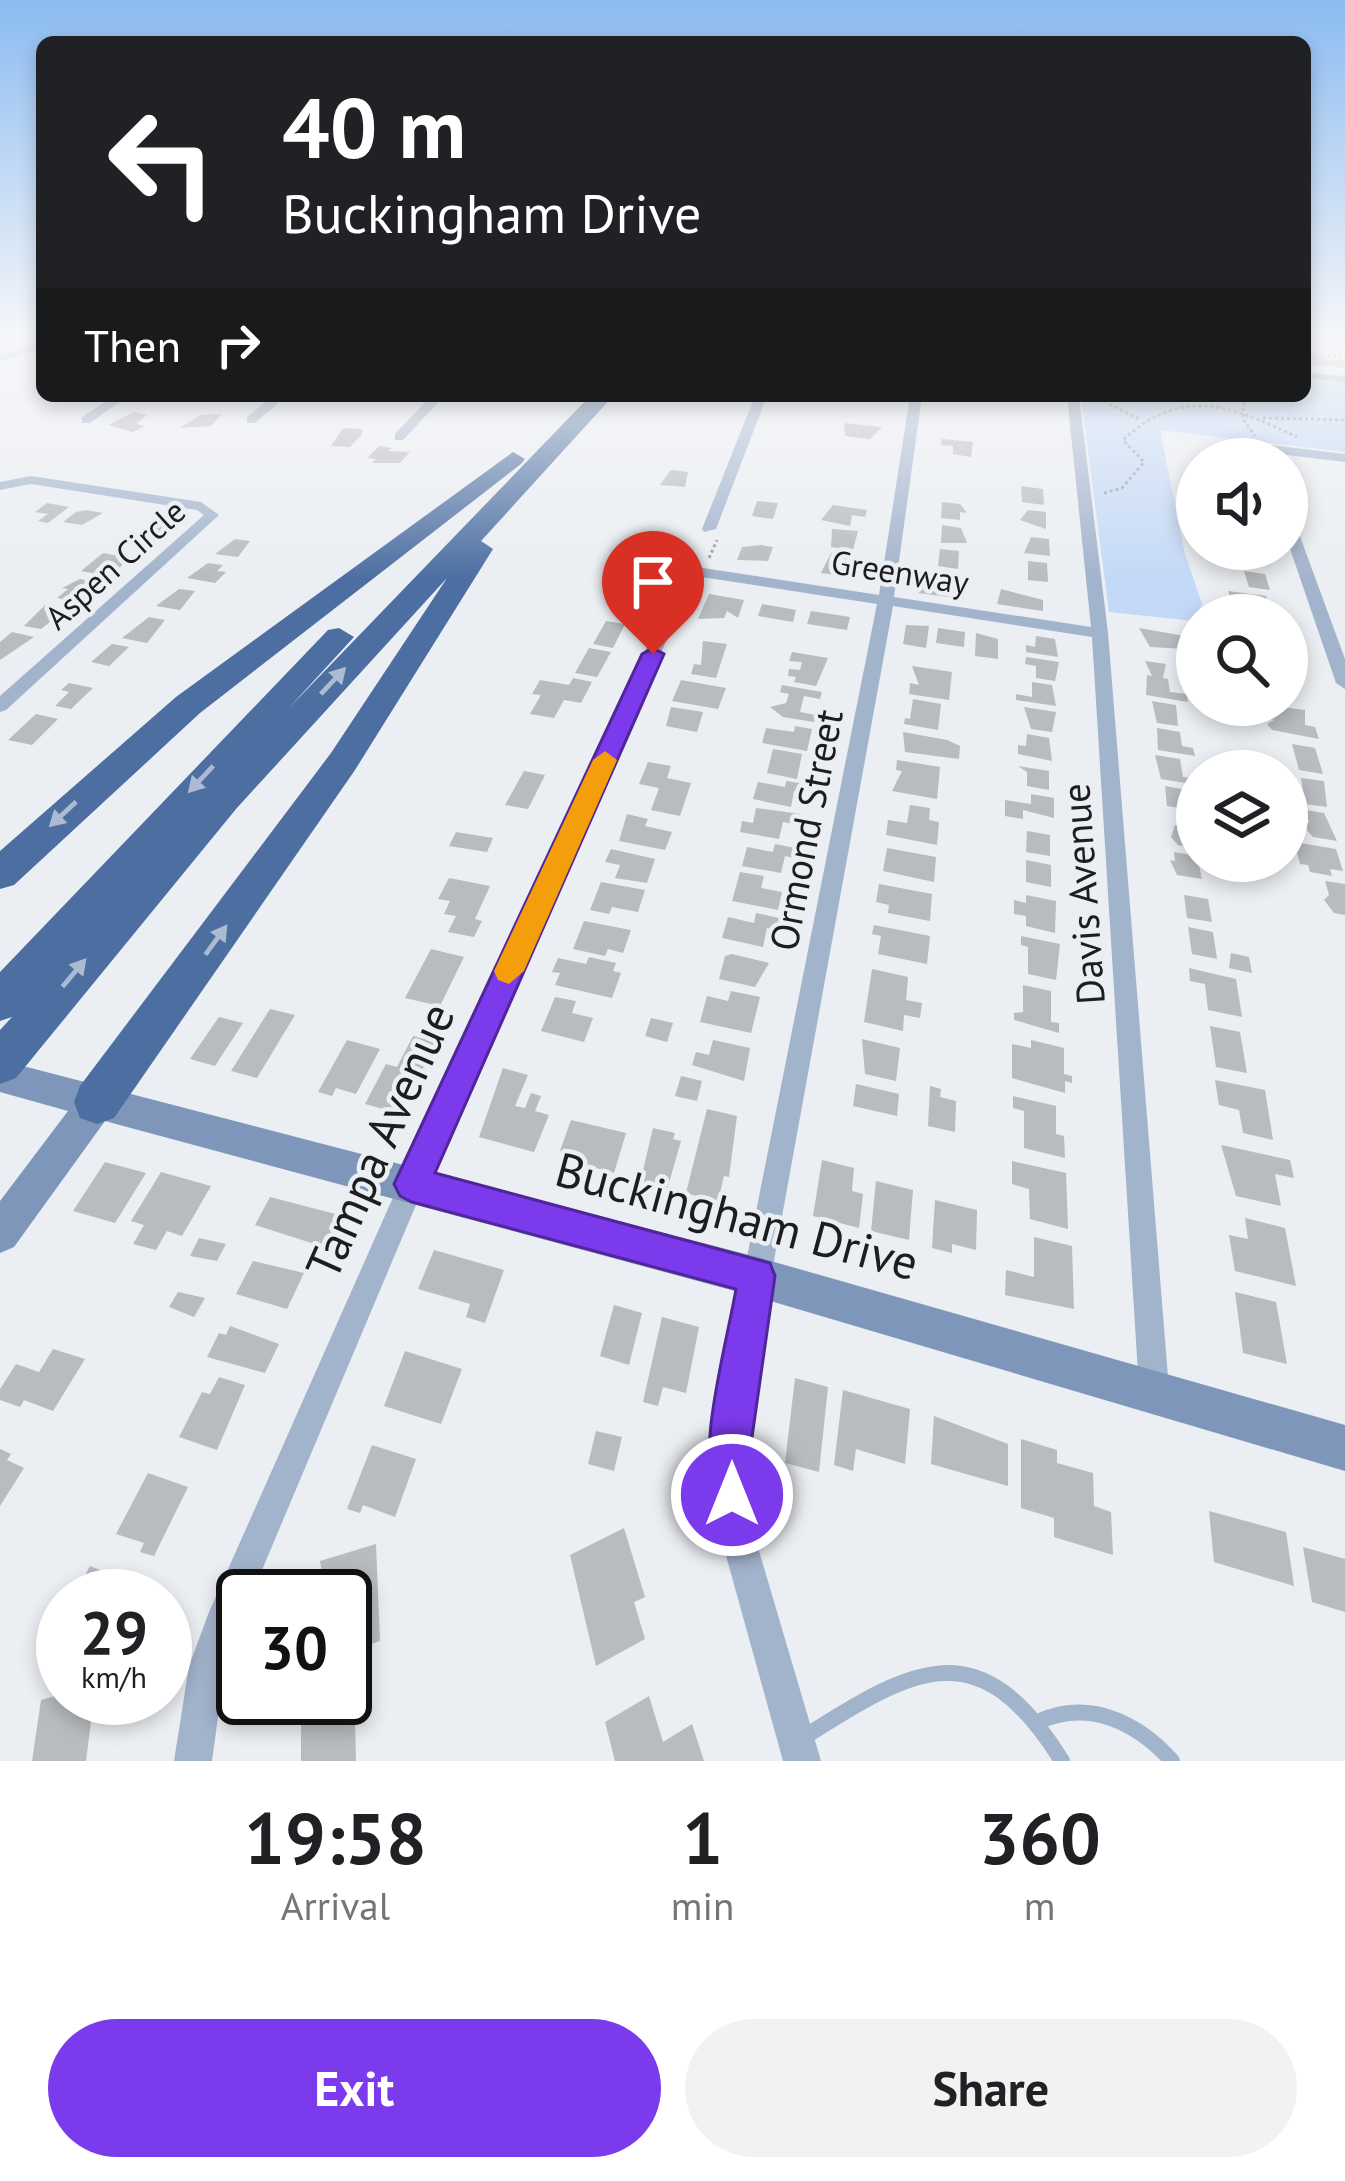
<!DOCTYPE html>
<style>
:root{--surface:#fff;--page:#f2f2f2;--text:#202124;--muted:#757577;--accent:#7c3aed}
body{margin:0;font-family:"PT Sans",sans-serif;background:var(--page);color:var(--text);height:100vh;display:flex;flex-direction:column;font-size:45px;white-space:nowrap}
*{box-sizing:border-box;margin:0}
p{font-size:39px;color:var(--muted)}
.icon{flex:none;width:66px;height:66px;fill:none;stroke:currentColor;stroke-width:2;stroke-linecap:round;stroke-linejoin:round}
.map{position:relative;height:1761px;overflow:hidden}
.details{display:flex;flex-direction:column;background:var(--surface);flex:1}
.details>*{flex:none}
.banner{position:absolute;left:36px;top:36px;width:1275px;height:366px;border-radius:18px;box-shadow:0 6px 18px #0003;background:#202124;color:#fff;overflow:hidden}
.buttons{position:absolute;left:1176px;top:438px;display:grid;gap:24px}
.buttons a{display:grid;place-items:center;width:132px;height:132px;border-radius:50%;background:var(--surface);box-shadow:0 6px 18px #0003;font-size:60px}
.speed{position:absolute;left:36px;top:1569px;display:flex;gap:24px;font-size:60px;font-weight:700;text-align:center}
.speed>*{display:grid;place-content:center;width:156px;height:156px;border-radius:50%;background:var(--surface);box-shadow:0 6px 18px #0003;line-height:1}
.speed small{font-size:30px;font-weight:400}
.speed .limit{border:6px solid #111;border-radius:18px;background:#fff;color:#111}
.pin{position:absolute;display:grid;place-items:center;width:102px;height:102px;color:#fff;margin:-123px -51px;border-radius:50% 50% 50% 0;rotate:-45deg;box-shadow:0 0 12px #0007}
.pin .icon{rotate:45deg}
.me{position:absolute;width:132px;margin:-66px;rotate:0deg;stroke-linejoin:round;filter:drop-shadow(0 0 9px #0008)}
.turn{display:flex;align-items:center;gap:42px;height:252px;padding:0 48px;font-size:54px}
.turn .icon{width:156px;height:156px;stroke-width:2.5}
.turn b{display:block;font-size:84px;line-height:102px}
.then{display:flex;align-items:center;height:114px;padding:0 48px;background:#0003;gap:24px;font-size:45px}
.eta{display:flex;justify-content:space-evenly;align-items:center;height:204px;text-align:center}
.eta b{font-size:72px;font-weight:800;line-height:84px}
.button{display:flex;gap:24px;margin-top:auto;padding:24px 48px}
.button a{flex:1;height:138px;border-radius:72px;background:var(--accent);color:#fff;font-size:48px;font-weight:800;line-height:138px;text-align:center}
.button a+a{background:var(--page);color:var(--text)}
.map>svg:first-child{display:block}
.green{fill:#c4d9f7}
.building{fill:#b8bbbf}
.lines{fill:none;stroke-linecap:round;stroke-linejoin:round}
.path{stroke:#9da0a3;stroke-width:3;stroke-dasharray:3 3;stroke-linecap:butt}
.lane{stroke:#a2b3cc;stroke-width:16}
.street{fill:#a2b3cc;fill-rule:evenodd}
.secondary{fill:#7d96ba;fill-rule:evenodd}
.highway{fill:#4c6ea1;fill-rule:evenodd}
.oneway{fill:#abbbd2}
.route{fill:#7c3aed;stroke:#51269a;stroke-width:3}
.slow{fill:#f59e0b}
.labels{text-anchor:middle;stroke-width:9;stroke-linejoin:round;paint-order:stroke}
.far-street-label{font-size:33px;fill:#1c1d1f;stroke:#ebeef2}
.street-label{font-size:39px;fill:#1c1d1f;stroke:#ebeef2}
.near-street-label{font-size:48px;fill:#1c1d1f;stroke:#ebeef2}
</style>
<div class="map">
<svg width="1345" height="1761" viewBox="0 0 1345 1761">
<rect width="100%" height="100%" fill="#ebeef2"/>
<!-- green -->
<path class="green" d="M1305 378 1345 382V452L1160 430 1185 554 1202 604 1194 621 1109 612 1081 396H1305Z"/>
<!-- building -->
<path class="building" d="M1305 343 1321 359 1345 360V368L1313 365 1305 357Z
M134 412 147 415 136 424 145 426 133 432 108 425Z
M222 414 211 426 180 428 200 415Z
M844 423 882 427 870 439 845 436Z
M343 428 362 429V434L350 447 331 446Z
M942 439 973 442 971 457 953 454V446L941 445Z
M379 446 392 448 388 451 410 452 400 463H372L376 459 367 458Z
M671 470 688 472 685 487 660 485Z
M1021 486 1043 489 1044 505 1022 502Z
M757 501 778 503 773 519 752 516Z
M942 502 960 504 967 513 960 512V520L941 518Z
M47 503 69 507 48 523 38 521 48 514 35 512Z
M833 505 867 510 865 517 852 515 850 526 821 520Z
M1028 510 1046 512V529L1020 520Z
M76 512 86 510 103 513 82 525 63 522Z
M942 525 961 528 967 543H941Z
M146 526 159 525 171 527 148 544 128 540Z
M832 529 858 531 853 550 831 547Z
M1031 537 1049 539 1050 556 1024 553Z
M235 539 250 541 238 557 215 554Z
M761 545 773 547 768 561 737 560 742 547Z
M940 549 959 551 958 569 938 566Z
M1224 549 1259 552 1261 560 1254 559 1256 567 1235 564Z
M103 553 131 558 109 576 81 571Z
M831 553 850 556 845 576 821 573Z
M1028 561 1047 563 1048 582 1028 580Z
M208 563 223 565 217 571 226 572 215 583 187 578Z
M1244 571 1265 574 1270 590 1249 587Z
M80 579 100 583 74 601 57 598 68 589 62 588Z
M920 583 965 585 964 599 919 593Z
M179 589 195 591 180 610 156 606Z
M1001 589 1043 600V611L997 604Z
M1228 591 1266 596 1271 613 1251 610 1248 599 1230 596Z
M709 594 744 600 738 618 727 611 724 618 698 619Z
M762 604 796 610 793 622 758 616Z
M45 605 67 609 41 629 24 626Z
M811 611 850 617 847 630 807 624Z
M149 617 165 620 147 643 122 638Z
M606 621 625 624 613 648 593 644Z
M906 625 929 626 926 648 903 644Z
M938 628 965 632 964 647 936 643Z
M1139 628 1185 636 1186 649 1150 647Z
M12 632 34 637 0 660V642Z
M976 633 998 639V659L975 656Z
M1036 636 1055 639 1058 657 1026 652V645L1035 647Z
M703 641 727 644 716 678 691 674 694 664 701 665Z
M112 644 129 647 109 666 91 662Z
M589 648 611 652 597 677 575 673Z
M792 652 828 658 816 686 794 682 796 677 788 676 789 669 800 670 802 662 789 661Z
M1026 657 1059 662 1055 681 1036 678V666L1025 664Z
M1145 661 1166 664 1163 678 1168 679 1170 692 1187 694 1188 702 1146 695 1147 675 1152 676Z
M912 666 952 672 949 700 909 694 910 683 919 685Z
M573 678 592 682 581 703 564 700 554 718 530 714 541 695 532 694 540 680 569 685Z
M681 680 726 688 718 709 672 701Z
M1032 682 1052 685 1056 706 1016 700V694L1032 697Z
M69 683 93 688 71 709 55 706 69 692 61 690Z
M782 685 822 692 820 699 804 696 800 712 816 715 814 722 783 717 770 707 786 703 789 694 780 692Z
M913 699 941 704 938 730 904 724 905 718 910 719Z
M1152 701 1176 705 1178 726 1157 723Z
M1265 705 1305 710V725L1315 727 1319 739 1272 730 1267 724 1274 720 1265 718Z
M671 707 703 712 697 732 666 726Z
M1024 707 1056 712 1052 732 1031 729Z
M36 714 58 719 32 745 8 740Z
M795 726 812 729 807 751 762 743 766 728 794 732Z
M1157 728 1180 732 1182 746 1193 748 1195 756 1158 750Z
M903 732 947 740 960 746 959 759 905 752Z
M1027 734 1049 738 1052 761 1018 754V745L1026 746Z
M1292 744 1315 748 1323 774 1299 770Z
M773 749 802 754 797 779 767 773Z
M1155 755 1180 759 1183 777 1197 779V785L1161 779Z
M897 760 940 767 937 799 892 791 902 771 896 770Z
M648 762 671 766 667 778 691 783 680 816 651 810 659 788 639 784Z
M1018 766 1049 771V790L1027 786V772Z
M524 771 545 775 528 809 505 805Z
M1301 778 1324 781 1327 807 1305 804Z
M786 781 806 784 804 793 794 791 791 807 753 799 758 782 785 787Z
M1165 786 1187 790 1190 810 1167 806Z
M1031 794 1054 798V818L1023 810V819L1005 816V800L1031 804Z
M910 805 930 808 929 820 939 822 937 845 886 835 888 820 907 823Z
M756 808 800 814 798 825 783 822 779 839 740 832 742 821 753 823Z
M1305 810 1324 813 1337 841 1313 837 1303 826 1309 822Z
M627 814 648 819 645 826 672 832 665 850 619 841Z
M1175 825 1197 828V849L1178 845 1171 837Z
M1027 831 1050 835V856L1026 852Z
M456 832 493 838 487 852 449 846Z
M1294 842 1336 849 1343 871 1330 869 1332 876 1310 872 1308 865 1300 864Z
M775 844 795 848 793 858 785 856 781 873 742 866 747 847 773 852Z
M887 848 936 857 934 882 883 871Z
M611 849 655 859 647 883 615 878 620 865 605 862Z
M1174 852 1197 856 1202 879 1177 875 1170 860 1175 861Z
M1026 860 1051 865V887L1026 882Z
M740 872 764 876 761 888 782 892 778 910 732 901Z
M449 878 490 886 475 919 482 921 474 937 448 932 456 916 444 914 450 901 438 899Z
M1325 881 1345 884V915L1334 913 1324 900 1329 895Z
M601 882 645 890 638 912 612 907 609 914 590 910Z
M879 884 932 894 930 921 888 913 889 905 876 902Z
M1026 895 1056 901 1055 933 1026 926V916L1014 914V900L1026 903Z
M1184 895 1208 899 1212 922 1187 918Z
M756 913 779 918 777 930 767 928 763 947 722 938 728 917 754 923Z
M584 921 631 930 623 953 608 949 605 956 573 949Z
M874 925 930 936 927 964 878 954 881 936 872 934Z
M1188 927 1213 932 1217 959 1192 954Z
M1021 936 1060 944 1056 980 1028 974V947L1021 945Z
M431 949 464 957 440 1006 405 998Z
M1231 953 1249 957 1252 973 1229 968Z
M732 954 769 963 755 987 719 979 725 956Z
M589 957 616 963 613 971 621 973 612 998 555 985 560 973 552 972 558 958 586 964Z
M1189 968 1236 979 1242 1017 1208 1010 1205 984 1190 981Z
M872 969 908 977 906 1000 922 1003 920 1018 904 1015 903 1031 864 1022Z
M1023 985 1051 991V1022L1059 1023V1033L1014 1020V1013L1023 1012Z
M731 991 760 997 751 1033 700 1022 707 996 728 1001Z
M555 997 576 1001 572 1013 593 1018 584 1042 541 1031Z
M270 1009 295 1015 257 1078 231 1071Z
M219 1017 243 1023 215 1066 190 1059Z
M651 1018 673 1023 667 1042 645 1036Z
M1210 1026 1240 1032 1247 1073 1216 1067Z
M413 1036 436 1042 401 1114 365 1104 386 1064 397 1067Z
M862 1039 900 1048 896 1081 865 1074Z
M347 1040 380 1049 356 1094 336 1088 332 1096 318 1092Z
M713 1040 750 1048 744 1081 692 1065 696 1052 709 1055Z
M1031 1040 1064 1048V1074L1072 1076V1083L1065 1081V1093L1012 1078V1044L1031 1048Z
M503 1068 528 1075 515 1106 525 1108 531 1093 541 1096 535 1111 549 1115 534 1152 479 1137Z
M681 1076 702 1081 697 1101 675 1096Z
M1215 1080 1265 1090 1273 1140 1243 1133 1239 1110 1219 1105Z
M856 1084 899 1094 897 1116 853 1106Z
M930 1086 941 1089 940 1097 956 1101 955 1132 928 1126Z
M1013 1096 1056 1106V1134L1064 1136 1065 1158 1024 1148V1111L1013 1108Z
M707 1109 737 1116 729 1177 724 1176 718 1202 686 1193Z
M571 1120 626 1133 614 1173 582 1164 584 1157 560 1151Z
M653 1128 675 1133 673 1139 681 1141 667 1190 640 1183Z
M1221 1145 1290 1160 1294 1178 1275 1174 1281 1206 1236 1196Z
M822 1160 854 1168 852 1191 863 1194 859 1228 813 1216Z
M1012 1161 1066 1173 1068 1229 1030 1219 1029 1189 1012 1184Z
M105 1162 146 1173 115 1223 73 1211Z
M161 1172 211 1186 182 1236 167 1231 156 1250 133 1244 144 1225 131 1221Z
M876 1181 913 1190 909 1240 871 1231Z
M270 1197 343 1216 327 1248 255 1225Z
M935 1200 977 1210 976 1250 952 1244V1253L932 1248Z
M1245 1218 1285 1228 1296 1286 1235 1271 1229 1235 1248 1239Z
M1034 1237 1072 1246 1074 1309 1005 1295 1006 1270 1034 1277Z
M199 1238 226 1244 217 1261 190 1256Z
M434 1250 504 1270 485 1323 466 1317 470 1304 418 1289Z
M253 1261 304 1273 287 1309 236 1294Z
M178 1292 205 1298 194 1317 169 1307Z
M1235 1292 1276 1302 1287 1364 1243 1353Z
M614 1305 642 1313 629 1365 600 1356Z
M662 1317 699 1327 686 1393 663 1387 658 1406 643 1402Z
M230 1326 279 1344 265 1373 207 1357 219 1333 226 1335Z
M53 1349 85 1359 53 1411 24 1400 20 1407 0 1400V1389L16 1364 39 1372Z
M405 1351 462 1369 441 1424 384 1406Z
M219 1377 245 1385 217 1450 179 1437 202 1392 210 1394Z
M795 1378 828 1387 819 1472 785 1463Z
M843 1390 910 1409 905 1464 856 1449 853 1471 834 1465Z
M934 1416 1008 1444V1486L931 1464Z
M596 1431 622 1437 614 1471 588 1464Z
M1021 1439 1057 1450V1463L1093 1473 1094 1506 1111 1512 1113 1555 1054 1537V1518L1021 1508Z
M372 1445 416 1459 395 1517 363 1505 360 1513 347 1509Z
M0 1449 11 1454 7 1460 24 1468 0 1506Z
M148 1473 188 1487 154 1556 140 1552 144 1543 116 1534Z
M1209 1511 1286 1532 1294 1586 1214 1562Z
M624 1528 645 1597 634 1602 645 1639 596 1666 570 1555Z
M376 1544 380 1641 345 1653V1596H326L320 1561Z
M1303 1547 1345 1559V1612L1312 1602Z
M90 1566 100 1570 144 1586 139 1596H74Z
M354 1678 356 1761H301V1698H345V1681Z
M63 1694V1698H94L86 1761H32L41 1700Z
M649 1696 663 1742 692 1724 704 1761H615L605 1722Z"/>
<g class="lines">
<!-- path -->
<path class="path" d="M1338 338 1345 344
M1321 357 1345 355
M1093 396 1139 419
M1244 396 1243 419 1255 436
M1263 418 1345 420
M1104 493 1122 488 1144 462 1123 440C1182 385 1232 406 1297 437
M709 558 717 540"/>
<!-- lane -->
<path class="lane" d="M1040 1721C1090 1699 1138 1723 1172 1761
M801 1739C914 1667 979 1628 1062 1761"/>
<!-- street -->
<path class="street" d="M42 341V348L0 362V355Z
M1305 372 1345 376V382L1305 378Z
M114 396H128L90 423H82V417Z
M273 396H286L255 423H247V417Z
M431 396H444L403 440H395V434Z
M755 396H767L716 529 704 532 702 529Z
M910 396H922L894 597 1091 627 1067 396H1079L1108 633 1169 1389 1165 1400 1154 1404 1143 1400 1139 1389 1092 637 893 606 771 1277 748 1437 754 1534 821 1761H783L720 1534 716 1437 743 1277 877 604 695 576 421 1193 251 1596H243V1614L225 1666 212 1761H174L189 1666 209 1612 403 1175 682 571 690 566 879 595Z
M1261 444 1345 454V462L1269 453 1271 459H1259L1255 448Z
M31 476 201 502 219 515 6 710 0 712V696L204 515 197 510 31 484 0 490V482Z
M1287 516 1294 520 1345 659V689L1336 683 1287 540Z"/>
<!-- secondary -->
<path class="secondary" d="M0 1060 757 1257 1345 1425V1471L757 1297 105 1121 14 1247 0 1253V1201L68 1111 0 1092Z"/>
<!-- highway -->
<path class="highway" d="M590 396H613L481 541 493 549 355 770 114 1118 97 1124 80 1118 74 1102 80 1086 331 753 447 578 236 809 16 1078 0 1084V1030L12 1017 0 1021V972L328 630 339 628 354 637 288 709Z
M513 452 525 459 521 464 200 713 14 885 0 889V851L176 697Z"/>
</g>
<!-- one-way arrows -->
<defs><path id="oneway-solid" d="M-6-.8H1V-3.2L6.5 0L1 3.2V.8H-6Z" transform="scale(3)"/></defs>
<g class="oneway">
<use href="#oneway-solid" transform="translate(333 681) rotate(-47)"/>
<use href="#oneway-solid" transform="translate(201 779) rotate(133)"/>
<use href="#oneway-solid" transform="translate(63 814) rotate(137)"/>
<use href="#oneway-solid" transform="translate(216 940) rotate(-54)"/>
<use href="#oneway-solid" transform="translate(74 973) rotate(-50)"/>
</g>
<!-- sky -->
<linearGradient id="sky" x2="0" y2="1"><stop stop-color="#8bbbf1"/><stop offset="0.58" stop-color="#f6f7f9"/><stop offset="1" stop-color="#f6f7f9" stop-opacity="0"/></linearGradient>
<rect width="1345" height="579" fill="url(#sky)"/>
<!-- route -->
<path class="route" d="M653 648 664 654 435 1173 770 1263 775 1276 752 1437 753 1495 747 1510 732 1516 717 1510C694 1455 726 1348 736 1289L412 1202 400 1196 394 1184 642 654Z"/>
<!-- slow -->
<path class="slow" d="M605 751 617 760 524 971 509 984 498 980 494 971 593 760Z"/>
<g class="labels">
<!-- far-street labels -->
<g class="far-street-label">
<text transform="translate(115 564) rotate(-42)" y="12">Aspen Circle</text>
<text transform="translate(900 572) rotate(9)" y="12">Greenway</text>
</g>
<!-- street labels -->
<g class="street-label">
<text transform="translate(806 830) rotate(-79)" y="14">Ormond Street</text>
<text transform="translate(1083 894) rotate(-94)" y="14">Davis Avenue</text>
</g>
<!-- near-street labels -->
<g class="near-street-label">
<text transform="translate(380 1141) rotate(-66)" y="17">Tampa Avenue</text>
<text transform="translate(737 1216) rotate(15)" y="17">Buckingham Drive</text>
</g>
</g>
</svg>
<div class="buttons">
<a><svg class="icon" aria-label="sound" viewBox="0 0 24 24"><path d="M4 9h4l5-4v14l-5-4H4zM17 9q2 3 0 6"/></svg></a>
<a><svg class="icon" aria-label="search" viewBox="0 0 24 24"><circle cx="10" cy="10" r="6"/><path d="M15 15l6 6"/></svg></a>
<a><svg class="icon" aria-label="layers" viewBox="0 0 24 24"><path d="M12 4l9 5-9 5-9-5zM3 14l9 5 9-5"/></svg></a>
</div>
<div class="speed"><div>29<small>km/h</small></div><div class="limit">30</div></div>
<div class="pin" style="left:653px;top:654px;background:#d93025"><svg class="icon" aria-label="arrive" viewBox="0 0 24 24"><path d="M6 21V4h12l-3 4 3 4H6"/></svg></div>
<svg class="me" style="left:732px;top:1495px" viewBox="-20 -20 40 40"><circle r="17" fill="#7c3aed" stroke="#fff" stroke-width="3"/><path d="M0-11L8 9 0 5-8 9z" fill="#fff"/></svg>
<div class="banner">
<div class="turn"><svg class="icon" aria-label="left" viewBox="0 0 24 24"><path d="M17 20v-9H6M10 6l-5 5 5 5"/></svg><div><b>40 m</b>Buckingham Drive</div></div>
<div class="then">Then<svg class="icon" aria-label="right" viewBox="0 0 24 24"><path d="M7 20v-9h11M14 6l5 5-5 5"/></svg></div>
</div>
</div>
<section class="details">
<div class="eta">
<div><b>19:58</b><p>Arrival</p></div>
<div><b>1</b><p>min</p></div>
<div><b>360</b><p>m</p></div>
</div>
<div class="button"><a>Exit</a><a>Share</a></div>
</section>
